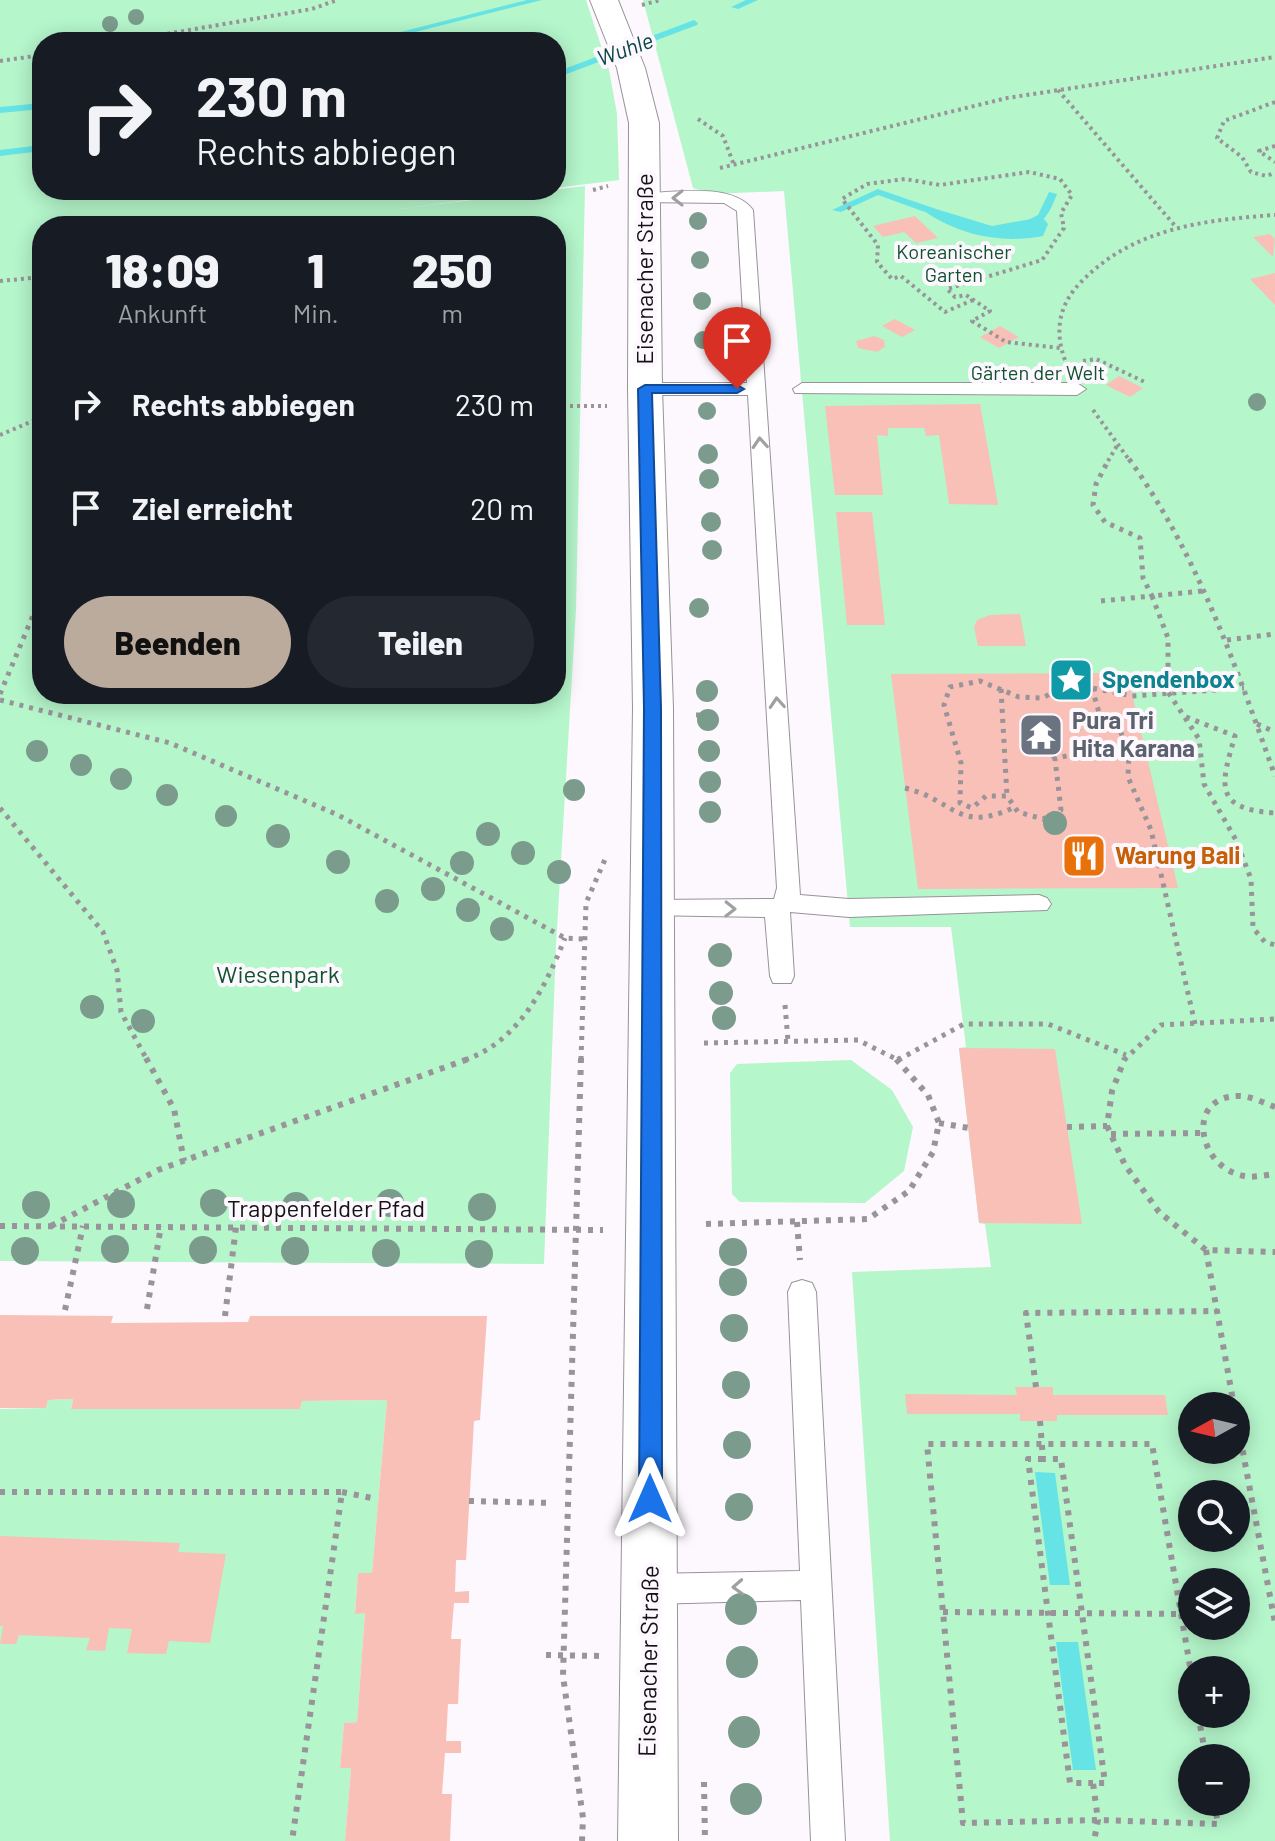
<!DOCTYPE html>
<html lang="de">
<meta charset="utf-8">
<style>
:root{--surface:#171b24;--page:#242831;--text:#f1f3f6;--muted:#9ea1a6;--accent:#bbab9c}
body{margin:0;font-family:Barlow,sans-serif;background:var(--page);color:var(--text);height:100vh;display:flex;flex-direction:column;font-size:30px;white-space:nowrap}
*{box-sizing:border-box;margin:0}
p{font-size:26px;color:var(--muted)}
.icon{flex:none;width:44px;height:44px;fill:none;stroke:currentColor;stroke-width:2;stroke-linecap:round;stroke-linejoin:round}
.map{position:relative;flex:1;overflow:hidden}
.details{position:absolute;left:32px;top:216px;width:534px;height:488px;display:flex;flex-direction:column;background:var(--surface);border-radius:32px;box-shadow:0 4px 20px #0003}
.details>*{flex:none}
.banner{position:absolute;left:32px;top:32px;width:534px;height:168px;border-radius:32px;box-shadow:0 4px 20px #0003;background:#171b24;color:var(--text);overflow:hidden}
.needle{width:52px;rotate:262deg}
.controls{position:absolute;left:1178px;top:1392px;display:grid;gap:16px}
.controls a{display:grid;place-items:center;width:72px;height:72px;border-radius:50%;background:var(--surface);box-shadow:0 4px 20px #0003;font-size:40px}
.pin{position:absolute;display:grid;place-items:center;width:68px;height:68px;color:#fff;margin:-82px -34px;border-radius:50% 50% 50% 0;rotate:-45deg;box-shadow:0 0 8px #0007}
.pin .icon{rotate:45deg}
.me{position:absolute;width:88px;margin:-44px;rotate:0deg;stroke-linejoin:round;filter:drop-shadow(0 0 6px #0008)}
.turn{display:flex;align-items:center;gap:28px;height:168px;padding:0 32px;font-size:36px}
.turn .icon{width:104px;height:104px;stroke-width:2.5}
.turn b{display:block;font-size:56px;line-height:68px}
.eta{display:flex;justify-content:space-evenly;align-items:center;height:136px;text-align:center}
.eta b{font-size:48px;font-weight:800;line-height:56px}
.button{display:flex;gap:16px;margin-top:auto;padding:16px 32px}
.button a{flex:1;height:92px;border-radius:48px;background:var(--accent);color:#111;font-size:32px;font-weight:800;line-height:92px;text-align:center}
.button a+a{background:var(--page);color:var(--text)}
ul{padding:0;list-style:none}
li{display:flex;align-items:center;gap:24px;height:104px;padding:0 32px}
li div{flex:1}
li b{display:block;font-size:30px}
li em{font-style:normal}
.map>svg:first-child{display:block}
.green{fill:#b5f6cb;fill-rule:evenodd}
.water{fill:#66e4e5}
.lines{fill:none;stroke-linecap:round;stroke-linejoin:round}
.stream{fill:#66e4e5;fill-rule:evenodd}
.building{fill:#f9c0b7}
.lane-casing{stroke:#989399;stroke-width:2}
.secondary-casing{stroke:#989399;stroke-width:2}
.path-far2{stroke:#989499;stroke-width:4;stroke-dasharray:3 4;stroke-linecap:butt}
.path-far1{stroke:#989499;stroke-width:5;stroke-dasharray:4 6;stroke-linecap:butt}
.path{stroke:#989499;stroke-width:6;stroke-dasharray:5 7;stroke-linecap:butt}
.lane{fill:#fff;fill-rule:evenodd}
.secondary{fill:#fff;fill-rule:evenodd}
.tree{fill:#7b9c8c}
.oneway{stroke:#a1a0a1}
.route{fill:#1a73e8;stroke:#114b97;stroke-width:2}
.labels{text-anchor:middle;stroke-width:8;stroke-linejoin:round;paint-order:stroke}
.far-park-label{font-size:20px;fill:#10512f;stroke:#fdf7fe}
.far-water-label{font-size:22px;font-style:italic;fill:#074444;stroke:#fdf7fe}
.street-label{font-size:24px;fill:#141214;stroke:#fdf7fe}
.culture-label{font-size:24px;font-weight:bold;fill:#0d838f;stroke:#fdf7fe;text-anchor:start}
.worship-label{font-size:24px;font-weight:bold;fill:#5b616d;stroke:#fdf7fe;text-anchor:start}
.food-label{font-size:24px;font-weight:bold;fill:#c56008;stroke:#fdf7fe;text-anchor:start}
.park-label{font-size:24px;fill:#10512f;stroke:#fdf7fe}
</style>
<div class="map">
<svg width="1275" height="1841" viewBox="0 0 1275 1841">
<rect width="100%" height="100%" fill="#fdf7fe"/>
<!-- green -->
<path class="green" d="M0 0H586L609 70 617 114 619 180 556 188V42H42V190H541L399 209 585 186 576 609 556 945 544 1264 0 1261ZM42 226H556V694H42Z
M643 0H1275V1841H890L852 1272 991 1267 985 1224 979 1223 959 1048 966 1047 951 927H850L784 191 711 194 693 188ZM1192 1406H1236V1450H1192ZM1192 1494H1236V1538H1192ZM1192 1582H1236V1626H1192ZM1192 1670H1236V1714H1192ZM1192 1758H1236V1802H1192Z
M851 1060 892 1090 913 1127 904 1171 865 1203 740 1202 732 1194 730 1073 737 1064Z
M73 1399 71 1408 300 1409 302 1401 387 1400 372 1573 358 1574 355 1613H365L357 1722 344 1723 340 1768H351L345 1841H0V1409L46 1408 48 1400Z"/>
<!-- water -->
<path class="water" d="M913 202 992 226 1042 217 1048 224 1043 236C998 245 948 233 913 202Z
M1035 1472 1055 1473 1070 1585H1050Z
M1078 1642 1096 1770H1073L1056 1642Z"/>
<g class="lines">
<!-- stream -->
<path class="stream" d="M527 0H542L376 42H361Z
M746 0H758L738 9 731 7Z
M694 20 698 23 697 25 556 78V72Z
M42 103V109L0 113V107Z
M42 145V151L0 156V150Z
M878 189 933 208 934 210 925 212 878 195 841 212 832 210Z
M1049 192 1057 194C1050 211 1045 226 1024 226V222L1038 215Z"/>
</g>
<!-- building -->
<path class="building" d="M915 216 938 238 916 243 904 232 883 237 873 226Z
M1270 234 1275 239 1273 257 1253 237Z
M1275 273V305L1250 279Z
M895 319 915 330 902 337 882 326Z
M1000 326 1019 337 999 348 980 337Z
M874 336 884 340 885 347 877 352 858 348 856 341Z
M1119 376 1143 388 1130 397 1106 385Z
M980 404 998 505 949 504 939 435 926 436 924 428H888V436L877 435 883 495H835L825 406Z
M836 512H872L885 625H847Z
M1020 614 1026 646H978L974 627 977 620 990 615Z
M1127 673 1178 888 918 889 891 674Z
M959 1048 1055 1049 1082 1224 979 1223Z
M0 1315 113 1316 111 1323 248 1322 250 1316H487L480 1420 474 1421 466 1560H456L455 1592 469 1591V1603H454L451 1639H461L458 1704H448L446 1741H461V1753H445L442 1794H452L450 1841H345L351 1768H340L344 1723 357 1722 365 1613 355 1614 358 1573H372L387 1400 302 1401 300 1409H71L73 1399 48 1400 46 1408H0Z
M1015 1387H1053V1395H1165L1168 1415H1057V1421H1020V1414H907L905 1394 1017 1395Z
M0 1536 180 1543 178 1552 226 1554 210 1643 169 1641 166 1654 127 1653 132 1629 109 1628 105 1651 86 1650 90 1638 19 1635 16 1644H0L3 1626H0Z"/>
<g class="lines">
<!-- lane casing -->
<g class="lane-casing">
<path id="lane" d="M645 193C677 193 732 182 753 210L800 895 849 899 1039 895 1047 898 1051 904 1047 910 849 917 790 912 794 976 791 983H773L770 976 765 917 644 915 640 909 644 903 652 900 774 899 777 888 748 395H645L636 389 645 383H747L737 211 724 203 639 202 637 198Z
M802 383H1077L1086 389 1077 395 795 393 793 389Z
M802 1280 812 1283 816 1292 845 1841H811L801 1600 650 1604 639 1599 635 1589 639 1579 650 1574 800 1571 788 1292 792 1283Z"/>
</g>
<!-- secondary casing -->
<g class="secondary-casing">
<path id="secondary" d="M590 0H618L645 68 659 123 662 389 673 708 678 1841H618L633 708 628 389 629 123 617 68Z"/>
</g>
<!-- path-far2 -->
<path class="path-far2" d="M642 5 660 0
M119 42 312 9 337 0
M0 61 42 55
M1058 90 1176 227
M1275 102 1224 121 1217 138 1242 157 1251 172 1266 176 1275 173
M698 119 723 136 734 165
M1275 146 1259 151 1275 162
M720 168 1007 98 1275 57
M593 190 608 186
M0 281 42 277
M973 300 945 312 901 276 892 279 877 262 878 245 842 199 867 184 905 179 940 185 1029 172 1060 179 1072 195 1061 213 1064 228 1042 260 947 289 955 297 966 295 990 311 972 321 1006 342 1060 348
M1065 360C1054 330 1059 304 1082 281 1134 228 1204 220 1275 215
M1083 361 1096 359 1147 383
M556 406H607
M1093 410 1130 461
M0 435 42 417
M1108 461 1118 444"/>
<!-- path-far1 -->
<path class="path-far1" d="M1129 459C1197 553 1236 667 1275 776
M1202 591 1152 596 1168 638V692L1199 739 1204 784 1236 840 1251 879 1253 928 1265 942 1275 945
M1101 601 1152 596 1143 578 1140 538 1105 522 1093 505 1096 484 1109 459
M1227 640 1275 634
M1092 688 1100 716
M1001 689 1007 796
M0 694 42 594
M0 700 170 743 338 815 565 938 584 939
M696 715H711
M1186 717 1235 736C1220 786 1214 809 1275 813
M1257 724 1275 732
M1043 739 1055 759
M905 788C955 800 957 834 1015 807
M0 808 103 932 117 970 121 1012 147 1060
M785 1005 788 1041
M1195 1024 1151 830 1128 777 1129 750 1114 718 1089 715 1078 730 1081 752 1055 759 1061 810 1043 819 1018 812 1007 796H986L972 808 960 803 961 763 944 705 950 687 980 681 1019 697 1042 698 1062 688H1092L1132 696 1244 688
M704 1043 858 1040 898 1060
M465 1060C519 1041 545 988 565 938
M581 1060 586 903 606 857
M898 1060 964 1024H1048L1126 1055
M1124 1060 1161 1025 1275 1019"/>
<!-- path -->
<path class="path" d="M146 1058 174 1109 184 1161
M581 1058 563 1676 583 1818 582 1841
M898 1060 901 1058
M1275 1107C1264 1103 1251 1096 1239 1096 1184 1096 1198 1168 1244 1176 1253 1178 1265 1175 1275 1174
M939 1123 969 1128
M1107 1126 1125 1165 1159 1212 1206 1250 1275 1252
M1067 1127 1107 1126 1112 1091 1125 1058
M1111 1134 1200 1133
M797 1222 800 1260
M706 1224 868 1219 909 1191 933 1152 939 1123 928 1095 895 1058
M0 1226 603 1230
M51 1226 158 1170 471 1058
M1206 1250 1234 1406
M147 1309 161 1226
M65 1310 83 1226
M225 1316 236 1227
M1036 1387 1026 1313 1217 1311
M1236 1415 1275 1623
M1040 1421 1043 1459H1061L1105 1783H1093L1098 1820 1094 1841
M1043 1459H1028L1070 1783H1093
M0 1492H342L292 1841
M342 1492 377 1499
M469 1501 552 1503
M943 1612 1181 1614
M546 1655 601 1656
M1192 1678 1152 1444H927L963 1823 1098 1820 1218 1824 1214 1802
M1198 1714 1206 1758
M704 1782 705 1841"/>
<!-- lane -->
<use href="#lane" class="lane"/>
<!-- secondary -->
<use href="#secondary" class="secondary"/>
</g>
<!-- trees -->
<g class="tree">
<circle cx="136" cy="17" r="8"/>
<circle cx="110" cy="24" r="8"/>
<circle cx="698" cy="221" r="9"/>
<circle cx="700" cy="260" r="9"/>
<circle cx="702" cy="301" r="9"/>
<circle cx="703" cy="340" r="9"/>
<circle cx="1257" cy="402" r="9"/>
<circle cx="707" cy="411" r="9"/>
<circle cx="708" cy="454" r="10"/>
<circle cx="709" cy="479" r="10"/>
<circle cx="711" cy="522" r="10"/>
<circle cx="712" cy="550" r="10"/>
<circle cx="699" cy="608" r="10"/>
<circle cx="707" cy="691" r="11"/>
<circle cx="708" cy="720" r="11"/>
<circle cx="37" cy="751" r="11"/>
<circle cx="709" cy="751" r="11"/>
<circle cx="81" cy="765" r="11"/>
<circle cx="121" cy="779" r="11"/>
<circle cx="710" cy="782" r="11"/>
<circle cx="574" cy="790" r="11"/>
<circle cx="167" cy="795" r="11"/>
<circle cx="710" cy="812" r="11"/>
<circle cx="226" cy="816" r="11"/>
<circle cx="1055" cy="823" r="12"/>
<circle cx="488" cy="834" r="12"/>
<circle cx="278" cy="836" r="12"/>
<circle cx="523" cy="853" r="12"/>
<circle cx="338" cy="862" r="12"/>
<circle cx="462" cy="863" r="12"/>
<circle cx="559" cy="872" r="12"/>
<circle cx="433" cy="889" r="12"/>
<circle cx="387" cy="901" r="12"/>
<circle cx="468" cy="910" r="12"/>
<circle cx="502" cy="929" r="12"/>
<circle cx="720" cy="955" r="12"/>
<circle cx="721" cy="993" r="12"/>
<circle cx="92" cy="1007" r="12"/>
<circle cx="724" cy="1018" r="12"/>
<circle cx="143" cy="1021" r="12"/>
<circle cx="214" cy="1203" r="14"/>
<circle cx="390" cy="1203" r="14"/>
<circle cx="121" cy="1204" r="14"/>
<circle cx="36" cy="1205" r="14"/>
<circle cx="296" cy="1206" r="14"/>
<circle cx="482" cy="1207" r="14"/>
<circle cx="115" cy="1249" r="14"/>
<circle cx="203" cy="1250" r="14"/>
<circle cx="25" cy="1251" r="14"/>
<circle cx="295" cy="1251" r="14"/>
<circle cx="733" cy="1252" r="14"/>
<circle cx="386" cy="1253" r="14"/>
<circle cx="479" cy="1254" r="14"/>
<circle cx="733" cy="1282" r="14"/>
<circle cx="734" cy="1328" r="14"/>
<circle cx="736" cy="1385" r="14"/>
<circle cx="737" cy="1445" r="14"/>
<circle cx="739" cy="1507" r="14"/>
<circle cx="741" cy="1609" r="16"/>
<circle cx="742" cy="1662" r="16"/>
<circle cx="744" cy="1732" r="16"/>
<circle cx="746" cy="1799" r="16"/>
</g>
<!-- one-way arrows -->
<defs><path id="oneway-chevron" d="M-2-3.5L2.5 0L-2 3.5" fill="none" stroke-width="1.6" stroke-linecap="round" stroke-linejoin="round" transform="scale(2)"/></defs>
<g class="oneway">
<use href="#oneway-chevron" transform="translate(678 198) rotate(-180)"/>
<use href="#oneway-chevron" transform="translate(760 443) rotate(-94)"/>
<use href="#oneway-chevron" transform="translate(777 703) rotate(-94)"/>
<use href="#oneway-chevron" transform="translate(730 909) rotate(1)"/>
<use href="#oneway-chevron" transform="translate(738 1587) rotate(177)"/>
</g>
<!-- route -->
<path class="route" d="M645 385H737L744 389 737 393H652L661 708 662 1499 658 1507 650 1510 642 1507 639 1499 644 708 638 389Z"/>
<!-- icons -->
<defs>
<g id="sight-square" transform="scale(2.3)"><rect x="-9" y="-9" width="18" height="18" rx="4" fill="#0f9aa8" stroke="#fdf7fe"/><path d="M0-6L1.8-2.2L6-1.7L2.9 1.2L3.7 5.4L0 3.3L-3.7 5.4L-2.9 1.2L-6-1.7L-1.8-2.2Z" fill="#fff"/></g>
<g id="temple-square" transform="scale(2.3)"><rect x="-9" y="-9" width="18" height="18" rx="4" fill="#6b7280" stroke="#fdf7fe"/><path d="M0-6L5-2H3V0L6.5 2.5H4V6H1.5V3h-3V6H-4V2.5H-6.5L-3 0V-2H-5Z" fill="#fff"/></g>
<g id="restaurant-square" transform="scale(2.3)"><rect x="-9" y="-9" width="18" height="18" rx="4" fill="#e8710a" stroke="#fdf7fe"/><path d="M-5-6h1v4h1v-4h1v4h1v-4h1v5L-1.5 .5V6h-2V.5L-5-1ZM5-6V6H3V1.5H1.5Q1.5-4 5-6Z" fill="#fff"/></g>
</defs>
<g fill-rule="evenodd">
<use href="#sight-square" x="1071" y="680"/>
<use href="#temple-square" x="1041" y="735"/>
<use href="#restaurant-square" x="1084" y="856"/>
</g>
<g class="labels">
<!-- far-park labels -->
<g class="far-park-label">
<text x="954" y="259">Koreanischer<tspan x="954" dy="23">Garten</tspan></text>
<text x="1038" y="380">Gärten der Welt</text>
</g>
<!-- far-water labels -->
<g class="far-water-label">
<text transform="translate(625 49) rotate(-20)" y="8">Wuhle</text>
</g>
<!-- street labels -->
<g class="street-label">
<text transform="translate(645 269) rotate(-90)" y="8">Eisenacher Straße</text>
<text x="326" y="1217">Trappenfelder Pfad</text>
<text transform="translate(649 1661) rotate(-89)" y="8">Eisenacher Straße</text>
</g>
<!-- culture labels -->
<g class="culture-label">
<text x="1102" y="688">Spendenbox</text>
</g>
<!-- worship labels -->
<g class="worship-label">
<text x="1072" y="729">Pura Tri<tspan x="1072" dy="28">Hita Karana</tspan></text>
</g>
<!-- food labels -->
<g class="food-label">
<text x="1115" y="864">Warung Bali</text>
</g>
<!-- park labels -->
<g class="park-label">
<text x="278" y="983">Wiesenpark</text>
</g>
</g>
</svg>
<div class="controls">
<a><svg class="needle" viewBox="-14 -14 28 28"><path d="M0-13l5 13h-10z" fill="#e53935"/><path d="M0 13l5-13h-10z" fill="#9ea1a6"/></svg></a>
<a><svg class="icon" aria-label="search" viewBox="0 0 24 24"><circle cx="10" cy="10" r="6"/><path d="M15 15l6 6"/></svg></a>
<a><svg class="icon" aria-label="layers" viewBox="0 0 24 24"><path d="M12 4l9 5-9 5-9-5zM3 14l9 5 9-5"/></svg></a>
<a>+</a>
<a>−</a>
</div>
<div class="pin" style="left:737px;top:389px;background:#d93025"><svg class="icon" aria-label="arrive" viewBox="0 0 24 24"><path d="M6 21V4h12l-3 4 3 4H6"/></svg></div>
<svg class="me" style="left:650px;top:1499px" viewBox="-20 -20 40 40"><path d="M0-17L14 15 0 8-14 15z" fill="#1a73e8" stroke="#fff" stroke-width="4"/></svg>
<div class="banner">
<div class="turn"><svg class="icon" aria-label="right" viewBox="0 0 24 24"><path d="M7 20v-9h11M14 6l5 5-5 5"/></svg><div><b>230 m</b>Rechts abbiegen</div></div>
</div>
<section class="details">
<div class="eta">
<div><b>18:09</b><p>Ankunft</p></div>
<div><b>1</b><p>Min.</p></div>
<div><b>250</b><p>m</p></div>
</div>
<ul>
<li><svg class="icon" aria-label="right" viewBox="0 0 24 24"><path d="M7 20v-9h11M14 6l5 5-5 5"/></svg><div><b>Rechts abbiegen</b></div><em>230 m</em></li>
<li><svg class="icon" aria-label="arrive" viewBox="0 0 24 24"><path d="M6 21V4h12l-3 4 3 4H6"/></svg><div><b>Ziel erreicht</b></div><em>20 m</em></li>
</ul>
<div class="button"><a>Beenden</a><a>Teilen</a></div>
</section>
</div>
